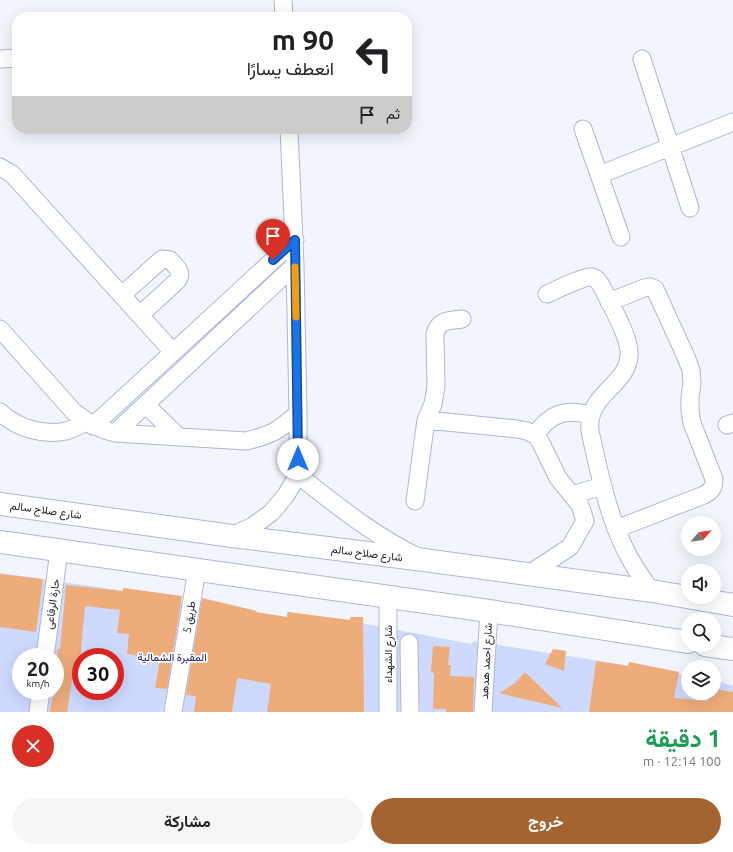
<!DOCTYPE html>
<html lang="ar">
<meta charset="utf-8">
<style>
:root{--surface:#fff;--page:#f6f6f6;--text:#202124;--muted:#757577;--accent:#a5642f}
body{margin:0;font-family:Ubuntu,Vazirmatn,sans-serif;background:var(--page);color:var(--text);direction:rtl;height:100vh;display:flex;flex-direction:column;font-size:15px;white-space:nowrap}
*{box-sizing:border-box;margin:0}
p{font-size:13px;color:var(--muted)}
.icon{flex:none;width:22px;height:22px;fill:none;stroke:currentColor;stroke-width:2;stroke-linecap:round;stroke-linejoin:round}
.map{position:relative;height:712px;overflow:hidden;direction:ltr}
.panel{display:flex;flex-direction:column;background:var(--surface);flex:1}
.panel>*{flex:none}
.top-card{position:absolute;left:12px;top:12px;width:400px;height:122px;border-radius:16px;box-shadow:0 4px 16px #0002;direction:rtl;background:#fff;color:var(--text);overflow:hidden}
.needle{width:26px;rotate:62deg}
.tools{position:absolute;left:681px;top:516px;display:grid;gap:8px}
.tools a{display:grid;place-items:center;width:40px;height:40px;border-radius:50%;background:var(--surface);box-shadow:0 4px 16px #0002;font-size:20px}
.speed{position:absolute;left:12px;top:648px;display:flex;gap:8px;font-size:20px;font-weight:700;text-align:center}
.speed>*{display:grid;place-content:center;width:52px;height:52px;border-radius:50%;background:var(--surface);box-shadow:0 4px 16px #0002;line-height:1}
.speed small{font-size:10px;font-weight:400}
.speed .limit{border:6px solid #d22;background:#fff;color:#111}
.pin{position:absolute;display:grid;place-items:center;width:34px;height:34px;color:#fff;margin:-41px -17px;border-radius:50% 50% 50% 0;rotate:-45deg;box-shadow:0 0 4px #0007}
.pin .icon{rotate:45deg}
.me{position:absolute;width:44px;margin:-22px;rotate:0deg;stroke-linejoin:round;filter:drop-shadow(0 0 3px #0008)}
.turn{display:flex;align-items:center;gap:14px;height:84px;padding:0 12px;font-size:18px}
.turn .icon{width:52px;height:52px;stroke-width:2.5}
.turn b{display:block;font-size:28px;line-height:34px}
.then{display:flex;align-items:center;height:38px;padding:0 12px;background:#0003;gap:8px;font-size:15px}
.round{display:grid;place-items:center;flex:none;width:42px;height:42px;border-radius:21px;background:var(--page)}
.summary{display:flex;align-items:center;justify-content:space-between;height:68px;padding:0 12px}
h1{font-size:24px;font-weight:700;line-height:30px;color:#1e9e55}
.action{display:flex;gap:8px;margin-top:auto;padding:8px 12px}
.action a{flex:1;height:46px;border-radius:24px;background:var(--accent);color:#fff;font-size:16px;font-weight:700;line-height:46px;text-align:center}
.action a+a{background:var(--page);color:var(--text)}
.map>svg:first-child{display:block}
.green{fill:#cdd9fd;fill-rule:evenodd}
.building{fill:#efac7b}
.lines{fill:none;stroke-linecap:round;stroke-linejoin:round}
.minor-casing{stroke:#acb6d8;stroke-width:19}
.highway-casing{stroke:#acb6d8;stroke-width:24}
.minor{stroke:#fff;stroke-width:17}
.highway{stroke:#fff;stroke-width:22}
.route-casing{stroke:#114b97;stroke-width:10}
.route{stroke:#1a73e8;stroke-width:7}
.slow{stroke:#f59e0b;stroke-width:7}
.labels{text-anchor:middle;stroke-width:3.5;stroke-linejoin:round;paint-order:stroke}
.street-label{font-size:11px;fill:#181c28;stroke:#fff}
.park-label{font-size:11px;fill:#1c2472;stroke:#fff}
</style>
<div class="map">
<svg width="733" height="712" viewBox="0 0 733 712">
<rect width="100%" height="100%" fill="#f2f5fc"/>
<!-- green -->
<path class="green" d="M0 573 118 590V594L200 606V603L286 618 287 612 361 623 471 644 474 641 688 675V693H714V680L733 686V712H0ZM21 657H55V691H21ZM81 657H115V691H81Z"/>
<!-- building -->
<path class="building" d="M0 574 43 579 36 632 0 627Z
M66 585 123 591V588L182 596 167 689 155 688 160 659 127 654 129 634 117 633 120 610 85 606 81 650V682L72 680 67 712H50L53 696 55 697V671L58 649H60Z
M202 598 257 611 256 612 287 617 288 612 350 620V617H363L364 712H267L271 684 238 678 237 680 232 712H194L196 696 186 695Z
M433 646 450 647 448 665H451L450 676 474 677 473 712H446V709H433L434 673 431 672Z
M553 649 566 651 564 671 545 664Z
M596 661 628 666 629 662 679 672 674 698 708 701 709 693H714V689L733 692V712H589Z
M525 672 562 708 499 693 514 684Z"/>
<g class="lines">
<!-- minor casing -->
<g class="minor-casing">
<path id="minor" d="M283 0 284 17
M0 59 17 58
M642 59 690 208
M583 129 621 237
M0 167 12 174 173 352
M599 175 733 122
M547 294C556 290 584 276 592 277 597 278 598 281 601 285 609 302 631 338 629 356 627 386 586 394 590 431 602 487 614 546 652 591
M122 295 162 259 170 260C176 267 184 272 177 281L140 315
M609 302 644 288 650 287 655 289 686 357 691 370 692 383 690 397V410L692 423 714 479C714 487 712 491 704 495L616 529
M0 329 73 411C86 422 98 429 115 433L246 441C271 435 279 431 298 413
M146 405 179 437
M0 412C17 428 43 436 66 431 73 429 80 425 86 422
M426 420 517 429 527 431 535 435 540 441 558 478 580 505 585 521 570 547 529 574
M727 425 733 423
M93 426 295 240
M115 433 295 265
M535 435C550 414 564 408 590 415
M298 475C335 504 373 535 416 556
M572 495 602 486
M415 501 426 420 433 404 436 387 435 334C439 319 449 321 462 319
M232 536 253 526 272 512 286 495 298 475V413L295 265 289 129
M388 597V712
M409 643 410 712
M45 657 59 550
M38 712 41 691
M173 712 197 570
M483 712 489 611"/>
</g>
<!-- highway casing -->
<g class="highway-casing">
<path id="highway" d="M0 504 232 536 424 560 652 591 733 605
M0 542 489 611 688 642
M705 645 733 649"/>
</g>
<!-- minor -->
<use href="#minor" class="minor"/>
<!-- highway -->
<use href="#highway" class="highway"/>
</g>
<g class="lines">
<!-- route casing -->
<g class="route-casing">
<path id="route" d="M273 260 295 240 298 459"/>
</g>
<!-- route -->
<use href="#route" class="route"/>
<!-- slow -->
<path class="slow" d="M295 267 296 317"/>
</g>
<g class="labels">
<!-- street labels -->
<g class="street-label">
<text transform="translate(46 510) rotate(8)" y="4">شارع صلاح سالم</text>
<text transform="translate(367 553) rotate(7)" y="4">شارع صلاح سالم</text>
<text transform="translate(52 604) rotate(-82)" y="4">حارة الرفاعى</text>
<text transform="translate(189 617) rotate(-81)" y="4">طريق 5</text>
<text transform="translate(388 654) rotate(-90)" y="4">شارع الشهداء</text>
<text transform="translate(486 661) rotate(-87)" y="4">شارع احمد هدهد</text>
</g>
<!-- park labels -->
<g class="park-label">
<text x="172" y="661">المقبرة الشمالية</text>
</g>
</g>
</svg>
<div class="tools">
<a><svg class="needle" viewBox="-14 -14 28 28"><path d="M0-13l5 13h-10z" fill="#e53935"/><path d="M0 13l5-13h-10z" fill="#757577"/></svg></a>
<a><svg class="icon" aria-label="sound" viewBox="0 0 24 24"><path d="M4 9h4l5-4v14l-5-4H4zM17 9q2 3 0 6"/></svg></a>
<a><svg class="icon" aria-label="search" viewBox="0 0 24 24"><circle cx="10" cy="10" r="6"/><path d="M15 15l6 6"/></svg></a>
<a><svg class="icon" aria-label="layers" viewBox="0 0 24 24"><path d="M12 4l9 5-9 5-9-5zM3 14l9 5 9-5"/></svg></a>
</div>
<div class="speed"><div>20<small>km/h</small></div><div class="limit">30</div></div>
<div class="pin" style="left:273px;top:260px;background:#d93025"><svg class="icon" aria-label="arrive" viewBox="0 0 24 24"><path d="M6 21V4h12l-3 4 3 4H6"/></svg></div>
<svg class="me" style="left:298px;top:459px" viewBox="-20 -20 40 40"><circle r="19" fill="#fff"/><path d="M0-13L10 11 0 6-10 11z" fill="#1a73e8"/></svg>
<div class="top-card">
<div class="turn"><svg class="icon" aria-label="left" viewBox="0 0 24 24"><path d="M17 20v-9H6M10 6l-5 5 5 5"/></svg><div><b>90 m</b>انعطف يسارًا</div></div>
<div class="then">ثم<svg class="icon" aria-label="arrive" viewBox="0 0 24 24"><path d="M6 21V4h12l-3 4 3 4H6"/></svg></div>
</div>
</div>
<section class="panel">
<div class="summary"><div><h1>1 دقيقة</h1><p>100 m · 12:14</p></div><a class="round" style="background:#d93025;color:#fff"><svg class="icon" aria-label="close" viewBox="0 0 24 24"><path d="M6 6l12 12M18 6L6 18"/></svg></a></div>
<div class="action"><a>خروج</a><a>مشاركة</a></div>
</section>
